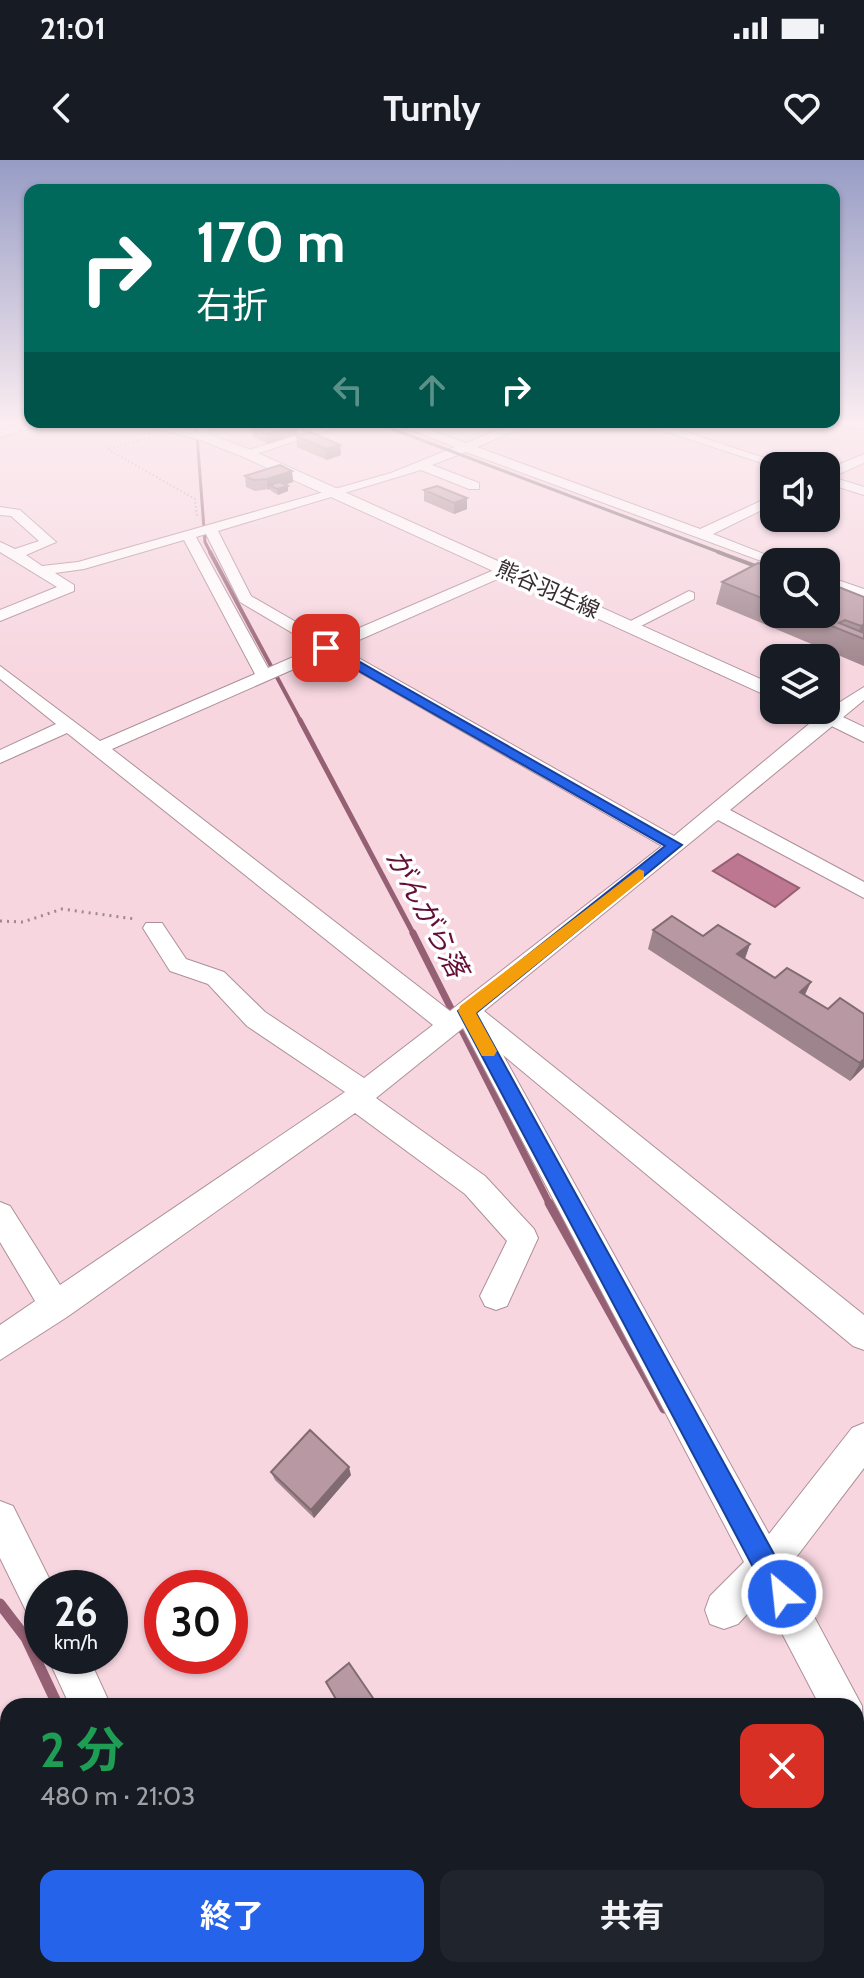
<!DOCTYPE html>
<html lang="ja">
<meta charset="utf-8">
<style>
:root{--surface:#171b24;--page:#20242c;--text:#f1f3f6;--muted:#9ea1a6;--accent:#2563eb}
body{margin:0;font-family:Cabin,"Noto Sans JP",sans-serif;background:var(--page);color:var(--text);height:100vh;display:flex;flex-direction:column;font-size:30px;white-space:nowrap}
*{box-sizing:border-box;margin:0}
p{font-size:26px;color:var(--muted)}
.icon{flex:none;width:44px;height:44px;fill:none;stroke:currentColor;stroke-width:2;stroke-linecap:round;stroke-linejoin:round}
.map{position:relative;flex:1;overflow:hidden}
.panel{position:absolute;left:0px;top:1538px;width:864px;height:280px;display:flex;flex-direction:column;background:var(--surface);border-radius:24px 24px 0 0;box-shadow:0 2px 6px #0004}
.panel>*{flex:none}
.hud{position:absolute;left:24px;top:24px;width:816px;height:244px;border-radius:16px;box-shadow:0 2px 6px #0004;background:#00695c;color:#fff;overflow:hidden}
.controls{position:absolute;left:760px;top:292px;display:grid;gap:16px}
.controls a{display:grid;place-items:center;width:80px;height:80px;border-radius:16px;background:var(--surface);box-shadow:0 2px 6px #0004;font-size:40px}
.speed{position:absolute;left:24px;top:1410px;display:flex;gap:16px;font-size:40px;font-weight:700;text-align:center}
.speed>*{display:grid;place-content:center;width:104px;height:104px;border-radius:50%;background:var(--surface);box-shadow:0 2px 6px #0004;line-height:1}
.speed small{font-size:20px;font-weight:400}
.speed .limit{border:12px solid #d22;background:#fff;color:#111}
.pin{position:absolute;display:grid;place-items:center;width:68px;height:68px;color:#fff;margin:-34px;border-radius:16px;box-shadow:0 4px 12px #0006}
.me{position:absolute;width:88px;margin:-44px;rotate:332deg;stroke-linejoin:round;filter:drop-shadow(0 0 6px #0008)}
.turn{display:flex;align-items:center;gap:28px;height:168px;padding:0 40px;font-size:36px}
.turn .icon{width:104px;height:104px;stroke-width:2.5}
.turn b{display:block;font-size:56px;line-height:68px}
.lanes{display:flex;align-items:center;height:76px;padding:0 40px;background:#0003;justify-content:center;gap:40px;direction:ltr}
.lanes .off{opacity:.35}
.round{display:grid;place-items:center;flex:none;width:84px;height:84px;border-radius:16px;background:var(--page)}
.summary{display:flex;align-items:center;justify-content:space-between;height:136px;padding:0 40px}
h1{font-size:48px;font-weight:700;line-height:60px;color:#1e9e55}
.action{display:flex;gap:16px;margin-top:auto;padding:16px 40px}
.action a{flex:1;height:92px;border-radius:16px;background:var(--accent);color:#fff;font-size:32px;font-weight:700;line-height:92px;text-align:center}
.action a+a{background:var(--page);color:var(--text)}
.status{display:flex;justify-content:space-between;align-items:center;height:56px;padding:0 40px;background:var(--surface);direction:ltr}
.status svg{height:22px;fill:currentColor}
header{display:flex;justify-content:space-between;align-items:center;height:104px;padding:0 40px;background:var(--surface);font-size:36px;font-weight:700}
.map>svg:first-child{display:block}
.water{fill:#bd7790;stroke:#956073;stroke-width:2}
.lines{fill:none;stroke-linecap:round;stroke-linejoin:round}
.stream-far5{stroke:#956073;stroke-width:3}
.stream-far4{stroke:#956073;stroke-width:4}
.stream-far3{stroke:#956073;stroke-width:5}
.stream-far2{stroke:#956073;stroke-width:7}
.stream-far1{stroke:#956073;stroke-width:9}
.stream{stroke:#956073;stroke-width:11}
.minor-casing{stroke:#ae8f99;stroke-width:2}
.major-casing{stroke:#ae8f99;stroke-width:2}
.path-far1{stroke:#9f888f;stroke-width:2;stroke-dasharray:1 3;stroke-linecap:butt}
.path{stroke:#9f888f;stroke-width:3;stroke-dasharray:2 5;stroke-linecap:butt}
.minor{fill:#fff;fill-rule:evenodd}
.major{fill:#fff;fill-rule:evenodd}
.rail-far1{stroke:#7a666c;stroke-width:3}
.rail{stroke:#7a666c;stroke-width:4}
.wall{fill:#9e848c}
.shaded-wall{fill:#816b72}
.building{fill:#b899a3;stroke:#816b72;stroke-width:2}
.route{fill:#2563eb;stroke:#184099;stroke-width:2}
.slow{fill:#f59e0b}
.labels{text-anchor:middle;stroke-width:7;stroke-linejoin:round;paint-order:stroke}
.far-street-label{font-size:22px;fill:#372b2f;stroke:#fff}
.water-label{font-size:28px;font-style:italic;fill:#640f38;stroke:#fff}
</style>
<div class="status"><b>21:01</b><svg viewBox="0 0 49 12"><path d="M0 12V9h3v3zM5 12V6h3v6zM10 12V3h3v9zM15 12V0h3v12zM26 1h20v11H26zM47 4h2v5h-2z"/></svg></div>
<header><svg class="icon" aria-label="back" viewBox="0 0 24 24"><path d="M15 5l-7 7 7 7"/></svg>Turnly<svg class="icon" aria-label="heart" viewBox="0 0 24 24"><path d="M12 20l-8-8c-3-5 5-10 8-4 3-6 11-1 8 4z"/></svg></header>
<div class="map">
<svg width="864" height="1818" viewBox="0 0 864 1818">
<rect width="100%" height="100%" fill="#f7d6e0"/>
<!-- water -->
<path class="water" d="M738 694 799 728 775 747 713 711Z"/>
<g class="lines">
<!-- stream-far5 -->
<path class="stream-far5" d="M196 262 205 382 211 394"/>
<!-- stream-far4 -->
<path class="stream-far4" d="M210 392 301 562"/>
<!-- stream-far3 -->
<path class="stream-far3" d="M300 560 414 775"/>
<!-- stream-far2 -->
<path class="stream-far2" d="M413 773 550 1045"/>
<!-- stream-far1 -->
<path class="stream-far1" d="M549 1043 664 1249"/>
<!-- stream -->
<path class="stream" d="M0 1444 26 1478 58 1546
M856 1604 864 1620
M152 1810 154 1818"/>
<!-- minor casing -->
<g class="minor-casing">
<path id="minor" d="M834 260 864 264V270L829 262Z
M34 262H54L0 277V271Z
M194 262H206L209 279H201Z
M335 262H353L250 296 240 293Z
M391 262H408L466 283 519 262H535L477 287 700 369 774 335V344L713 374 784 402 772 405 466 292 432 305 479 323V329H469L421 310 218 371 251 436 329 481 501 407H511V413L341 488 674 676 821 554 864 527V540L730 650 864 722V738L718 660 484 851 864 1155V1190L853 1186 503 895 769 1374 852 1268 864 1263V1308L788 1408 862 1546 864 1607 856 1603V1546H820L763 1437 738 1464 724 1469 710 1464 705 1450 710 1436 744 1402 463 868 376 938 485 1016 534 1069 538 1078 507 1146 496 1150 485 1146 480 1136 507 1081 465 1034 355 953 67 1157 0 1200V1165L35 1141 0 1082V1042L10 1046 60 1125 345 932 247 866 208 824 170 811 143 768 146 763H162L186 799 224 812 265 852 364 918 433 865 67 573 0 603V590L56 564 0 519V506L100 581 255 514 184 380 84 409 55 413 74 425V431L0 461V450L57 427 0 392V382L15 389 39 381 11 356 0 355V347L20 350 56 382 26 395 42 406 78 402 391 313 455 287ZM206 374 240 442 316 487 268 508 196 377ZM328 494 662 686 450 851 112 589Z
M637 262H655L789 306 774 307Z
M864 294V303L832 317 864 327V335L826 323V310Z
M826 416 864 429V439L826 425Z
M689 431 694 433V439L635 469 621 466Z
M0 1341 13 1346 54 1428H42V1463L29 1457 0 1398Z
M47 1496H88L111 1546H70Z
M183 1810H230L233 1818H186Z
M418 1810H493L496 1818H415Z"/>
</g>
<!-- major casing -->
<g class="major-casing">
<path id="major" d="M134 262C176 262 213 275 251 290L774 525V539L241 296 200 280Z
M826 549 864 567V582L799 550Z"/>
</g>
<!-- path-far1 -->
<path class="path-far1" d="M149 278 107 289 195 339 197 358"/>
<!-- path -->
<path class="path" d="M0 761 23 762 62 749 135 759"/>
<!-- minor -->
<use href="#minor" class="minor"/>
<!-- major -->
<use href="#major" class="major"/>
<!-- rail-far1 -->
<path class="rail-far1" d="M374 262 724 394"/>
<!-- rail -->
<path class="rail" d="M718 392 774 413"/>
</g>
<!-- wall -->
<path class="wall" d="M296 265 297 275 268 284 253 277 251 267Z
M296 276 340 285 341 295 327 300 297 287Z
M292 311 293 322 285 325 288 331 278 335 271 331 270 329 255 331 246 327 245 316Z
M424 330 467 338V349L454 354 424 341Z
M774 407V454H826L864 437V506L716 444 722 422Z
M653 770 703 776 750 784 745 799 805 835 864 907 850 921 648 789Z
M271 1312 351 1315 314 1358 275 1320Z
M544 1810H576L583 1818H540Z"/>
<!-- shaded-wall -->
<path class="shaded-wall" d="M296 265 297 275 268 284 266 274Z
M340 285 341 295 327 300 326 289Z
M292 311 293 322 275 328 270 325V329L268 330 267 319Z
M288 326V331L278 335 277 329Z
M467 338V349L454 354V343Z
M864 464V479L857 476 861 466Z
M750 784 743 803 737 794Z
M811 822 802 841 800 832Z
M864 899V907L850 921 860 903Z
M349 1307 351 1315 314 1358 311 1350Z
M86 1810H102L105 1816 102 1818H88Z"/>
<!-- building -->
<path class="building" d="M270 262H289L296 265 266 274 251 267Z
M310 272 340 285 326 289 296 276Z
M280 305 292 311 267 319 253 320 245 316Z
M280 322 288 326 277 329 270 325Z
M437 326 467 338 454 343 424 330Z
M758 403 774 407V443L722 422Z
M826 422 864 437V464L861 466 845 460 839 463 864 473V479L802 454H826Z
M672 756 703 776 718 765 750 784 737 794 775 818 787 808 811 822 800 832 828 849 840 838 864 854V899L860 903 653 770Z
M310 1270 349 1307 311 1350 271 1312Z
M349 1503 373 1538 364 1546H340L326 1522Z
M8 1609V1678L0 1665V1617Z
M8 1767V1810H86L88 1818H0V1773Z
M334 1810H381L374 1818H338Z
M550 1810H576L583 1818H546Z"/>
<!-- sky -->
<linearGradient id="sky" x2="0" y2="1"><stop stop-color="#979cc5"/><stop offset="0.51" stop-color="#fbedf1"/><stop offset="1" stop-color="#fbedf1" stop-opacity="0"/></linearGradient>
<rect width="864" height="514" fill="url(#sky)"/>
<!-- route -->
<path class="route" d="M322 485H330L682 685 476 853 791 1425 795 1434 791 1443 782 1447 772 1443 458 851 665 686 322 490Z"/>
<!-- slow -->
<path class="slow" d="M639 709 644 711V718L476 853 497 891 494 896H482L458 851 460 846Z"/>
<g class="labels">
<!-- far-street labels -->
<g class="far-street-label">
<text transform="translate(548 429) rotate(24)" y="8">熊谷羽生線</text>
</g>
<!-- water labels -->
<g class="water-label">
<text transform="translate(427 753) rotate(62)" y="10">がんがら落</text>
</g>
</g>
</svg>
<div class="controls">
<a><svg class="icon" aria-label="sound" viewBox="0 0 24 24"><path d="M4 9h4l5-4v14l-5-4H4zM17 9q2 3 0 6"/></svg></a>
<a><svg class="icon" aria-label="search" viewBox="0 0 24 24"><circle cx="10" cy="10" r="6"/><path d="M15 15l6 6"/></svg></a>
<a><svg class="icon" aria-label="layers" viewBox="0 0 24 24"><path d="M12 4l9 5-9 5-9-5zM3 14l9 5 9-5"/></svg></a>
</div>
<div class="speed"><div>26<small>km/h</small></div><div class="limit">30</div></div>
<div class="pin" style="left:326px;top:488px;background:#d93025"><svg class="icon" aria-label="arrive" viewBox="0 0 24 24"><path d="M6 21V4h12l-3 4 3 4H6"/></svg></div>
<svg class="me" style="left:782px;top:1434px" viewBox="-20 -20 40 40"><circle r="17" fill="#2563eb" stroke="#fff" stroke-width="3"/><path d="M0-11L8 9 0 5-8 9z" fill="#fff"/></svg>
<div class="hud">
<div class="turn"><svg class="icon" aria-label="right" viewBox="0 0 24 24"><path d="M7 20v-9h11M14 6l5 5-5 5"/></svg><div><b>170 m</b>右折</div></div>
<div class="lanes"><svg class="icon off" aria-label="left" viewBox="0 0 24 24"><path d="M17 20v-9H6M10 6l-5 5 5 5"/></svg><svg class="icon off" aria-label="ahead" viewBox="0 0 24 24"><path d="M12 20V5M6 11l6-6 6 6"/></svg><svg class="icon" aria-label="right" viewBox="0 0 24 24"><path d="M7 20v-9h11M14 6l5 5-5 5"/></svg></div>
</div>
<section class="panel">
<div class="summary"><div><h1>2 分</h1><p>480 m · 21:03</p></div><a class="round" style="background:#d93025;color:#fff"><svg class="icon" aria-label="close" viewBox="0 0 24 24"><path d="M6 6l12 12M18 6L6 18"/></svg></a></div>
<div class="action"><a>終了</a><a>共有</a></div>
</section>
</div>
